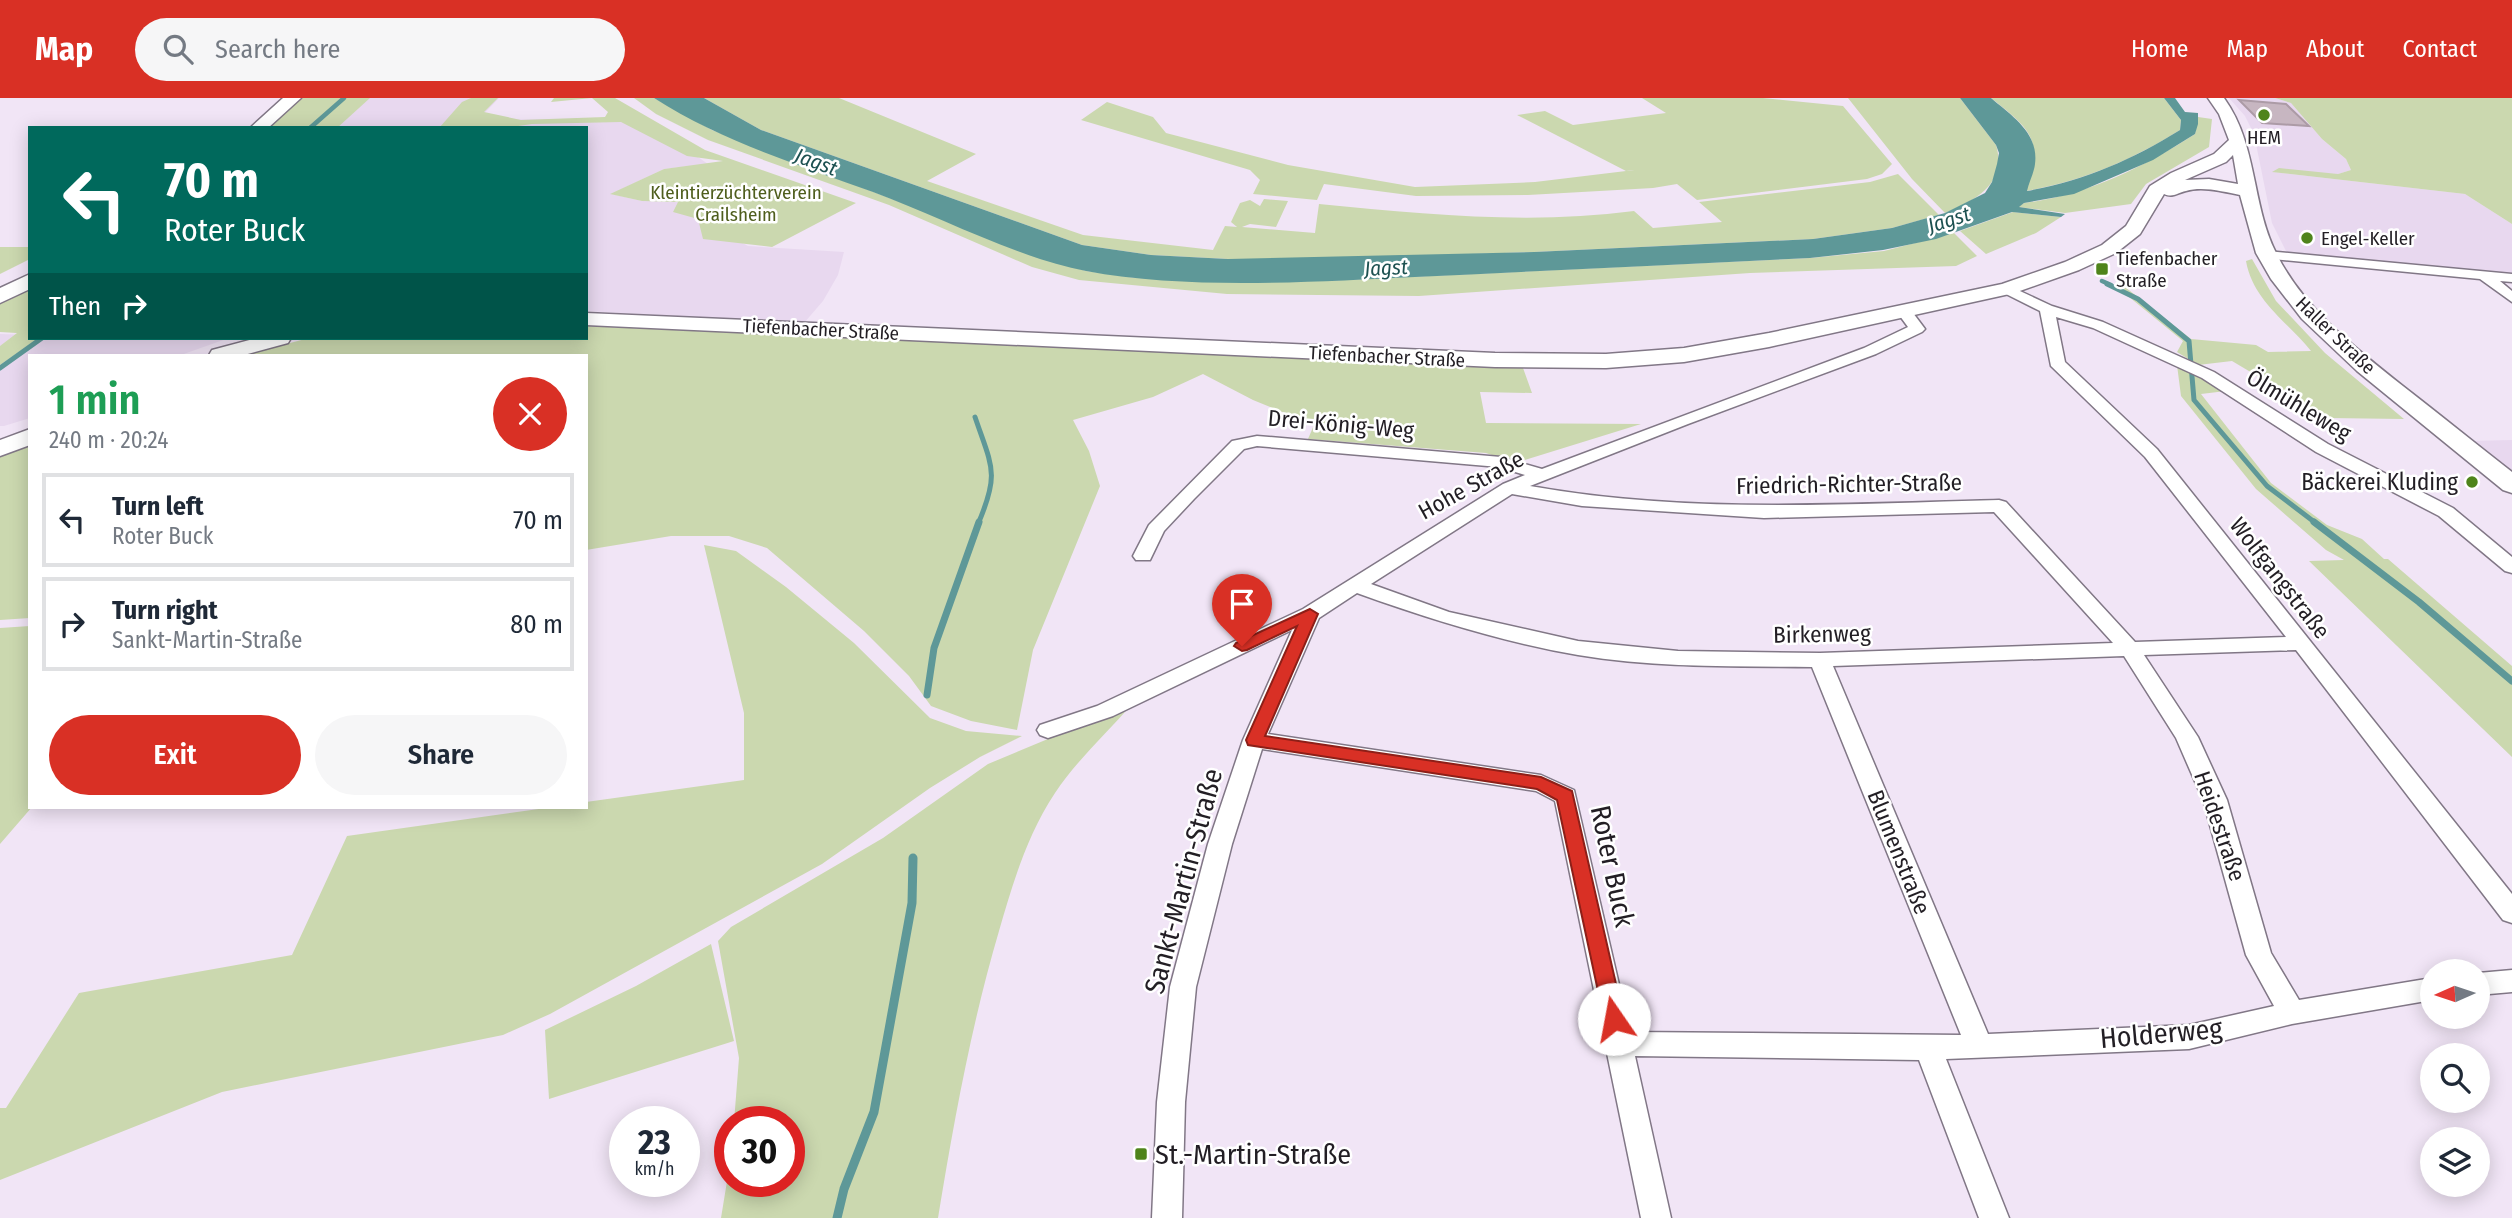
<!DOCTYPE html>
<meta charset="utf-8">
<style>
:root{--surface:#fff;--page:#f6f6f7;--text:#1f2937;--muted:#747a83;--line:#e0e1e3;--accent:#d93025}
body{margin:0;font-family:"Fira Sans Condensed",sans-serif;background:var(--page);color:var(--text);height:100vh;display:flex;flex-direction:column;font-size:26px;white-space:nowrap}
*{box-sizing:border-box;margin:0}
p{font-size:23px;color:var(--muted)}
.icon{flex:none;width:38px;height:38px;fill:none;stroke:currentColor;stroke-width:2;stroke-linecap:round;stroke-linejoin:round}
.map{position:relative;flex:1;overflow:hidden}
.sheet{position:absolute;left:28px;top:256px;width:560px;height:455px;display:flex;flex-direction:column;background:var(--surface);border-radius:0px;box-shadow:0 4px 18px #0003}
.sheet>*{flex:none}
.banner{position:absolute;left:28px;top:28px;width:560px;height:214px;border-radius:0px;box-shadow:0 4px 18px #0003;background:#00695c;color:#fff;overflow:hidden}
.needle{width:46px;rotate:267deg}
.buttons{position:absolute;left:2420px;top:861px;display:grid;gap:14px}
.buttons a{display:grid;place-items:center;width:70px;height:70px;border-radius:50%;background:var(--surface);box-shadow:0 4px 18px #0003;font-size:35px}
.speed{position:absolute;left:609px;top:1008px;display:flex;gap:14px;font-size:35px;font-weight:700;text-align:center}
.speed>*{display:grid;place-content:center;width:91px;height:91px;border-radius:50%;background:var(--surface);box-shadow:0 4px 18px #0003;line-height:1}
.speed small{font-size:18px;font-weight:400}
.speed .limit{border:10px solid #d22;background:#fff;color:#111}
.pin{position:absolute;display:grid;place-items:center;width:60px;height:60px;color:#fff;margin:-72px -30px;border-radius:50% 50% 50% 0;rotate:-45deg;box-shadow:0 0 7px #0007}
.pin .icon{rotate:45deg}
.me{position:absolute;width:77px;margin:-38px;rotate:348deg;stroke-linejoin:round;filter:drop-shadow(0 0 5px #0008)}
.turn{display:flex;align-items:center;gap:24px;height:147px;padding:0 21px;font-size:32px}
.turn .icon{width:91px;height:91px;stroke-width:2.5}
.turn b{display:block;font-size:49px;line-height:60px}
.then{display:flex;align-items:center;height:66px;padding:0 21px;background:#0003;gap:14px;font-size:26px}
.round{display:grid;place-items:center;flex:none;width:74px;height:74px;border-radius:37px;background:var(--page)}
.headline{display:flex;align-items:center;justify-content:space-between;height:119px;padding:0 21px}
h1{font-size:42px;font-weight:600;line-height:52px;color:#1e9e55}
.primary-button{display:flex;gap:14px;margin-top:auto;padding:14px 21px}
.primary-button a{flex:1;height:80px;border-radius:42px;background:var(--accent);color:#fff;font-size:28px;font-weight:600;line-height:80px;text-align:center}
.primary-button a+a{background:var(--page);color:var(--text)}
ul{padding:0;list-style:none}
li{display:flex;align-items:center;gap:21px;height:94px;margin:0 14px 10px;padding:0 7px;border:4px solid var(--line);border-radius:0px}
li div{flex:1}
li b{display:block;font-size:26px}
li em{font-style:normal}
header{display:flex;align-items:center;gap:42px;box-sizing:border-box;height:98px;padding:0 35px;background:var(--accent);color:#fff}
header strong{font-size:33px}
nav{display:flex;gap:38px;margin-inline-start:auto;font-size:24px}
.search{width:490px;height:63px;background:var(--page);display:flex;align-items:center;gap:18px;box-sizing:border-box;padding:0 24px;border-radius:38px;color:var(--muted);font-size:26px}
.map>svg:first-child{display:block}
.built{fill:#e8d8ef}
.green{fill:#cbd8af}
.water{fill:#5e9898}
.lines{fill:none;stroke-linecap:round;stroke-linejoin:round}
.stream-far3{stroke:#5e9898;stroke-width:4.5}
.stream-far2{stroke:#5e9898;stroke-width:5}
.stream-far1{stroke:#5e9898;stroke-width:7}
.stream{stroke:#5e9898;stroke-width:9}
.building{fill:#c7b6c1;stroke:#ac9ba6;stroke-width:2}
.street-casing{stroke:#817786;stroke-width:3}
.secondary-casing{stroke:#817786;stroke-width:3}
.street{fill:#fff;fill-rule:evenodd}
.secondary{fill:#fff;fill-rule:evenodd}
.route{fill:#d93025;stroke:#8d1f18;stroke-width:2}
.poi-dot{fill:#4f841b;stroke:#fff;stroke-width:2.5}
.labels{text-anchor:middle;stroke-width:5;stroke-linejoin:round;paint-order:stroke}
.far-poi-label{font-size:19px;fill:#221e24;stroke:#fff;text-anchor:start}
.far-park-label{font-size:19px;fill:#4f5e1d;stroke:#fff}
.far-street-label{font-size:19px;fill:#221e24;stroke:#fff}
.far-water-label{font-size:21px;font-style:italic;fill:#1d5151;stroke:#fff}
.street-label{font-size:23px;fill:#221e24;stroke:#fff}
.poi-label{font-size:23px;fill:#221e24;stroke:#fff;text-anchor:end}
.near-street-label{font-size:28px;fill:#221e24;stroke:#fff}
.near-poi-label{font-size:28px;fill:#221e24;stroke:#fff;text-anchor:start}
</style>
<header>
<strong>Map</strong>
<div class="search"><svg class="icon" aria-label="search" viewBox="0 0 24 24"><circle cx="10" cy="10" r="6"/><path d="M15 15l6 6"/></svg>Search here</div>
<nav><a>Home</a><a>Map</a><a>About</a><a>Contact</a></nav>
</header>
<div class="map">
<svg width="2512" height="1120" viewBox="0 0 2512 1120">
<rect width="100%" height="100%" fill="#f1e5f6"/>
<!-- built -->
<path class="built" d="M346 0H499L478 22 642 20 708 66 664 71 611 96 642 103 679 104 698 121 748 148 844 154 838 177 823 203 804 225 586 213V30H312Z
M2229 0H2275L2291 5 2322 41 2346 61 2351 72 2338 76 2273 74 2465 96 2512 126V180L2289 159 2272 125 2254 36 2245 18Z
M0 236 30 237V240H229L181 257H30V320L4 328H0Z
M2512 342V376L2470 343Z"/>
<!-- green -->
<path class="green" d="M302 0H370L337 30H265Z
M471 0H498L484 14 521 22 605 19 608 14 592 0 551 4 554 0H615L705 52 856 105 772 149 703 141 698 121 673 114 678 104 642 103 610 96 664 71 723 63 687 58 621 24 532 26 505 30H439L462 4Z
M634 0H654L712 32 947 122 1011 150 1086 173 1136 180 1322 183 1810 160 1884 153 1954 135 1977 158 1956 168 1750 175 1419 198 1227 196 1079 182 1032 169 889 107 708 42 656 16Z
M704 0H839L976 56 927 83 1083 137 1213 152 1225 128 1237 129 1231 124 1240 105 1250 102 1260 108 1264 101 1288 103 1276 129 1250 126 1242 129 1315 135 1319 106C1424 116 1529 127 1634 113L1653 130 1722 124 1699 104 1870 84 1898 76 1939 117 1892 130 1813 141 1534 154 1325 161H1228L1151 157 1082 147 761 32Z
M1642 0H1763L1843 8 1892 66 1882 76 1867 81 1697 102 1677 86 1653 90 1528 97 1416 98 1324 86 1317 102 1253 96 1260 82 1250 72 1081 22 1107 4 1153 19 1166 35 1288 67 1415 89 1535 84 1684 66 1626 73 1517 17 1545 13 1573 27 1666 15Z
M1848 0H1960L1996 47C2008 86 1974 103 1945 115L1912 81Z
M1991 0H2164L2181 22 2180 32C2132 62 2083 83 2026 93 2044 41 2031 32 1991 0Z
M2275 0H2512V126L2465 96 2272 74 2279 70 2338 76 2351 72 2346 61 2322 41 2291 5Z
M2198 19 2212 21 2209 49 2146 86 2131 106 2065 115 2018 109 2024 105C2087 97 2142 70 2195 36Z
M2013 114 2061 119 2036 135 1986 156 1960 133Z
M30 149V161L0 176V149Z
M2252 161 2276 203 2325 255 2404 321 2328 320 2232 263 2198 267 2177 254 2183 243 2123 194 2125 189 2191 241 2256 247 2268 254 2311 253C2288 224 2253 203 2246 163Z
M30 188V240H39L0 267V248L17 235 0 234V204Z
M586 228 1523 270 1532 295 1480 294 1486 325 1641 326 1515 365 1486 355 1308 341 1314 327 1253 302 1203 276 1153 299 1073 322 1089 353 1100 388 1033 552 1017 632 971 623 931 608 909 578 864 533 767 450 729 438H671L586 452V257H244L309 240H586Z
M2177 267 2226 293 2201 296 2271 385 2327 427 2362 441 2384 461H2388L2512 568V659L2309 463 2344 462 2326 452 2256 391 2181 298Z
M30 345V520L0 522V358Z
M704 447 736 453 786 489 854 545 930 620 966 633 1022 638 980 659 930 690 822 766 550 916 503 937 222 994 0 1082V1010H6L79 895 292 857 347 738 553 709H586V704L744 682V615Z
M30 528V709H32L0 746V530Z
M1132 606C1107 635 1076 663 1055 695 1027 737 1013 785 999 833 971 928 954 1023 938 1120H721L730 1065V1083H789V1024H734L739 960 718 843 731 829 883 740 988 666Z
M711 846 734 943 549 1001 545 932 636 888Z"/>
<!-- water -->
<path class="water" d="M654 0H704L761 32 1082 147 1151 157 1228 161 1534 154 1813 141 1892 130 1945 115 1985 95 1992 84 1997 66 1999 55 1996 47 1960 0H1991C2012 18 2039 35 2035 66 2034 75 2029 84 2027 93 2083 83 2132 62 2180 32L2181 22 2164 0H2175L2185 14 2198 15V26L2195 36 2153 62 2074 96 2024 105 2019 109 2065 116 2061 119 2012 114 1936 141 1883 152 1810 160C1679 166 1547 173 1415 179 1312 184 1187 192 1086 173 1017 160 941 119 873 94 799 67 721 43 654 0Z"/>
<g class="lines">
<!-- stream-far3 -->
<path class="stream-far3" d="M310 30 344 0
M2102 183 2111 187"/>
<!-- stream-far2 -->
<path class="stream-far2" d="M2107 186 2138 201 2189 243 2194 302 2267 388 2317 426
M0 270 42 240
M975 319C992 369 1000 375 978 426"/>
<!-- stream-far1 -->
<path class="stream-far1" d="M2314 424 2419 504 2512 583
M927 597 934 550 979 424"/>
<!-- stream -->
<path class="stream" d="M837 1120 844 1091 874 1014 912 805 913 760"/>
</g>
<!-- building -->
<path class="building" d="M2239 2 2286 6 2309 28 2262 25Z"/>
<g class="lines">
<!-- street casing -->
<g class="street-casing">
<path id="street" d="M2267 153 2512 176V184L2500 183 2512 193V204L2480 181 2262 160V154Z
M2007 187 2052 208 2103 224 2214 274 2328 346 2453 410 2512 459V475L2505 473 2439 418 2316 354 2202 280 2093 230 2056 219 2065 264 2157 351 2512 796V825L2503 822 2296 552 2144 557 2198 639 2227 702 2271 855 2299 902 2432 880V902L2292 926 2189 951 1946 961 2009 1120H1979L1919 962 1635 958 1671 1120H1641L1555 703 1536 693 1262 651 1232 746 1196 889 1185 1004 1182 1120H1152L1157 1004 1170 889 1208 746 1243 642 1292 532 1113 618 1048 640 1040 637 1037 632 1040 627 1097 608 1303 511 1503 386 1525 377 1499 369 1257 348 1244 351 1194 401 1164 433 1150 462H1136L1133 458 1149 427 1232 343 1257 338 1501 359 1542 371 1864 250 1908 229 1897 214 1905 209 1910 211 1925 231 1922 234 1876 256 1688 326 1530 388C1684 416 1843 406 1999 402L2006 404 2135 544 2286 539 2145 359 2051 268 2040 213 2002 194 2000 191 2002 188ZM1512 396 1582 408 1764 420 1994 414 2113 545 1820 555 1678 553 1578 543 1449 514 1371 486ZM1357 495C1429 521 1503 544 1578 557 1655 570 1734 568 1812 569L1961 937 1630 934 1574 692 1541 677 1268 636 1319 520ZM2124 558 2176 640 2203 702 2246 857 2274 908 2189 927 1988 936 1833 568Z
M2512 872V894L2478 897V875Z"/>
</g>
<!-- secondary casing -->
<g class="secondary-casing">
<path id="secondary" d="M283 0H301L268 30H250Z
M2208 0H2224C2258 47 2251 105 2276 155 2304 212 2359 253 2408 292 2443 319 2477 347 2512 374V395L2503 392 2357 273 2302 221 2271 181 2256 155 2240 97C2224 94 2203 88 2186 93 2177 95 2173 100 2164 96L2140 136 2116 155 2079 172 2014 195 1769 249 1684 264 1606 270 1495 269 586 227V215L1495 255 1606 256 1684 250 1769 235 2002 186 2065 164 2102 147 2126 128 2150 88 2171 75 2214 56 2229 42 2219 16ZM2233 57 2238 86 2209 81 2185 82 2226 64Z
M30 176V191L0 205V190Z
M257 240H291L288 245 244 257H209L212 252Z
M30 331V347L0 358V342Z"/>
</g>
<!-- street -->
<use href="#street" class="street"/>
<!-- secondary -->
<use href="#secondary" class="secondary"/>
</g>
<!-- route -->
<path class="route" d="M1310 511 1318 516 1265 638 1541 679 1572 693 1624 921 1621 927 1614 929 1607 927 1604 921 1557 702 1537 691 1248 647 1246 642 1297 528 1247 552 1242 553 1234 548 1236 545Z"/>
<!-- markers -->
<g class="poi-dot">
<circle cx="2264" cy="17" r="7"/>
<circle cx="2307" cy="140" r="7"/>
<rect x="2095" y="164" width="14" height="14" rx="3.5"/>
<circle cx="2472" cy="384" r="7"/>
<rect x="1134" y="1049" width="14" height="14" rx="3.5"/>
</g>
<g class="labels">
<!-- far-poi labels -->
<g class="far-poi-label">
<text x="2264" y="46" text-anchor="middle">HEM</text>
<text x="2321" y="147">Engel-Keller</text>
<text x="2116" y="167">Tiefenbacher<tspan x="2116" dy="22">Straße</tspan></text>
</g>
<!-- far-park labels -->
<g class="far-park-label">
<text x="736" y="101">Kleintierzüchterverein<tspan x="736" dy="22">Crailsheim</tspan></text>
</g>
<!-- far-street labels -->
<g class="far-street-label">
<text transform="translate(821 231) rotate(3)" y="7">Tiefenbacher Straße</text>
<text transform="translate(2336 237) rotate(44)" y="7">Haller Straße</text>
<text transform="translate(1387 258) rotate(3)" y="7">Tiefenbacher Straße</text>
</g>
<!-- far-water labels -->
<g class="far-water-label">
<text transform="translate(816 64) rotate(20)" y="7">Jagst</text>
<text transform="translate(1949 122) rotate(-18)" y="7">Jagst</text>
<text transform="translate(1386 170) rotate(-3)" y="7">Jagst</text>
</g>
<!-- street labels -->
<g class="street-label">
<text transform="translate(2299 307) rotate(31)" y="8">Ölmühleweg</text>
<text transform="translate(1341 326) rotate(5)" y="8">Drei-König-Weg</text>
<text transform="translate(1849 386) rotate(-1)" y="8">Friedrich-Richter-Straße</text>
<text transform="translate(1471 387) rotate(-29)" y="8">Hohe Straße</text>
<text transform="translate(2280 480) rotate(52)" y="8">Wolfgangstraße</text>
<text transform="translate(1822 536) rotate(-1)" y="8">Birkenweg</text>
<text transform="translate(2220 728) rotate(71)" y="8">Heidestraße</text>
<text transform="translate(1899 754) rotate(68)" y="8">Blumenstraße</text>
</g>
<!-- poi labels -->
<g class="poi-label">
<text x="2458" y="392">Bäckerei Kluding</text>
</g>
<!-- near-street labels -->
<g class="near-street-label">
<text transform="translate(1613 768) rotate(78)" y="10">Roter Buck</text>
<text transform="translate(1183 783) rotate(-75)" y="10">Sankt-Martin-Straße</text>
<text transform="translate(2161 935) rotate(-5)" y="10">Holderweg</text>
</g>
<!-- near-poi labels -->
<g class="near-poi-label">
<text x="1155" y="1066">St.-Martin-Straße</text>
</g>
</g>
</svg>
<div class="buttons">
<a><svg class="needle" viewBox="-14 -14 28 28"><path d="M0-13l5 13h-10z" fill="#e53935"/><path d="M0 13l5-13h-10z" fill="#747a83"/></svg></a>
<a><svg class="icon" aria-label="search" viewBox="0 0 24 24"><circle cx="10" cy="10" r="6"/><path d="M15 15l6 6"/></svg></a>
<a><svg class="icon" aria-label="layers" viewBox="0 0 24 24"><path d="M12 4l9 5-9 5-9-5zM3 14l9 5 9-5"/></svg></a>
</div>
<div class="speed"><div>23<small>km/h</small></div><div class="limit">30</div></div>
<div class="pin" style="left:1242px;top:548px;background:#d93025"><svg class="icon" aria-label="arrive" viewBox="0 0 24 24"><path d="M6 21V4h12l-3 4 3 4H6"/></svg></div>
<svg class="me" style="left:1614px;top:921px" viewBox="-20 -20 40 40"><circle r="19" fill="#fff"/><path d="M0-13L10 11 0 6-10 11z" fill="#d93025"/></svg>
<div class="banner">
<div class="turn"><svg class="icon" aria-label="left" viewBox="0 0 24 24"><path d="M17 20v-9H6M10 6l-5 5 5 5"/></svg><div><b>70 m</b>Roter Buck</div></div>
<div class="then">Then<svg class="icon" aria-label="right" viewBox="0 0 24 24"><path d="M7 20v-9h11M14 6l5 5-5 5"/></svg></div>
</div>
<section class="sheet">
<div class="headline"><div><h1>1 min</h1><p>240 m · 20:24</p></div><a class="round" style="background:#d93025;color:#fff"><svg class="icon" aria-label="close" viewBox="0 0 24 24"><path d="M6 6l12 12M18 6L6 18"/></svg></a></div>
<ul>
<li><svg class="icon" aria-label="left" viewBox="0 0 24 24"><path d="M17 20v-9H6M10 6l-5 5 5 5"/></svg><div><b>Turn left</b><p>Roter Buck</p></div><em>70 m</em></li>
<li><svg class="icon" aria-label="right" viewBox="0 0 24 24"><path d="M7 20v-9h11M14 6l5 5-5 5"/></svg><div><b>Turn right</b><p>Sankt-Martin-Straße</p></div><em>80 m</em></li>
</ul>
<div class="primary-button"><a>Exit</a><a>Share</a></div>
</section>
</div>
